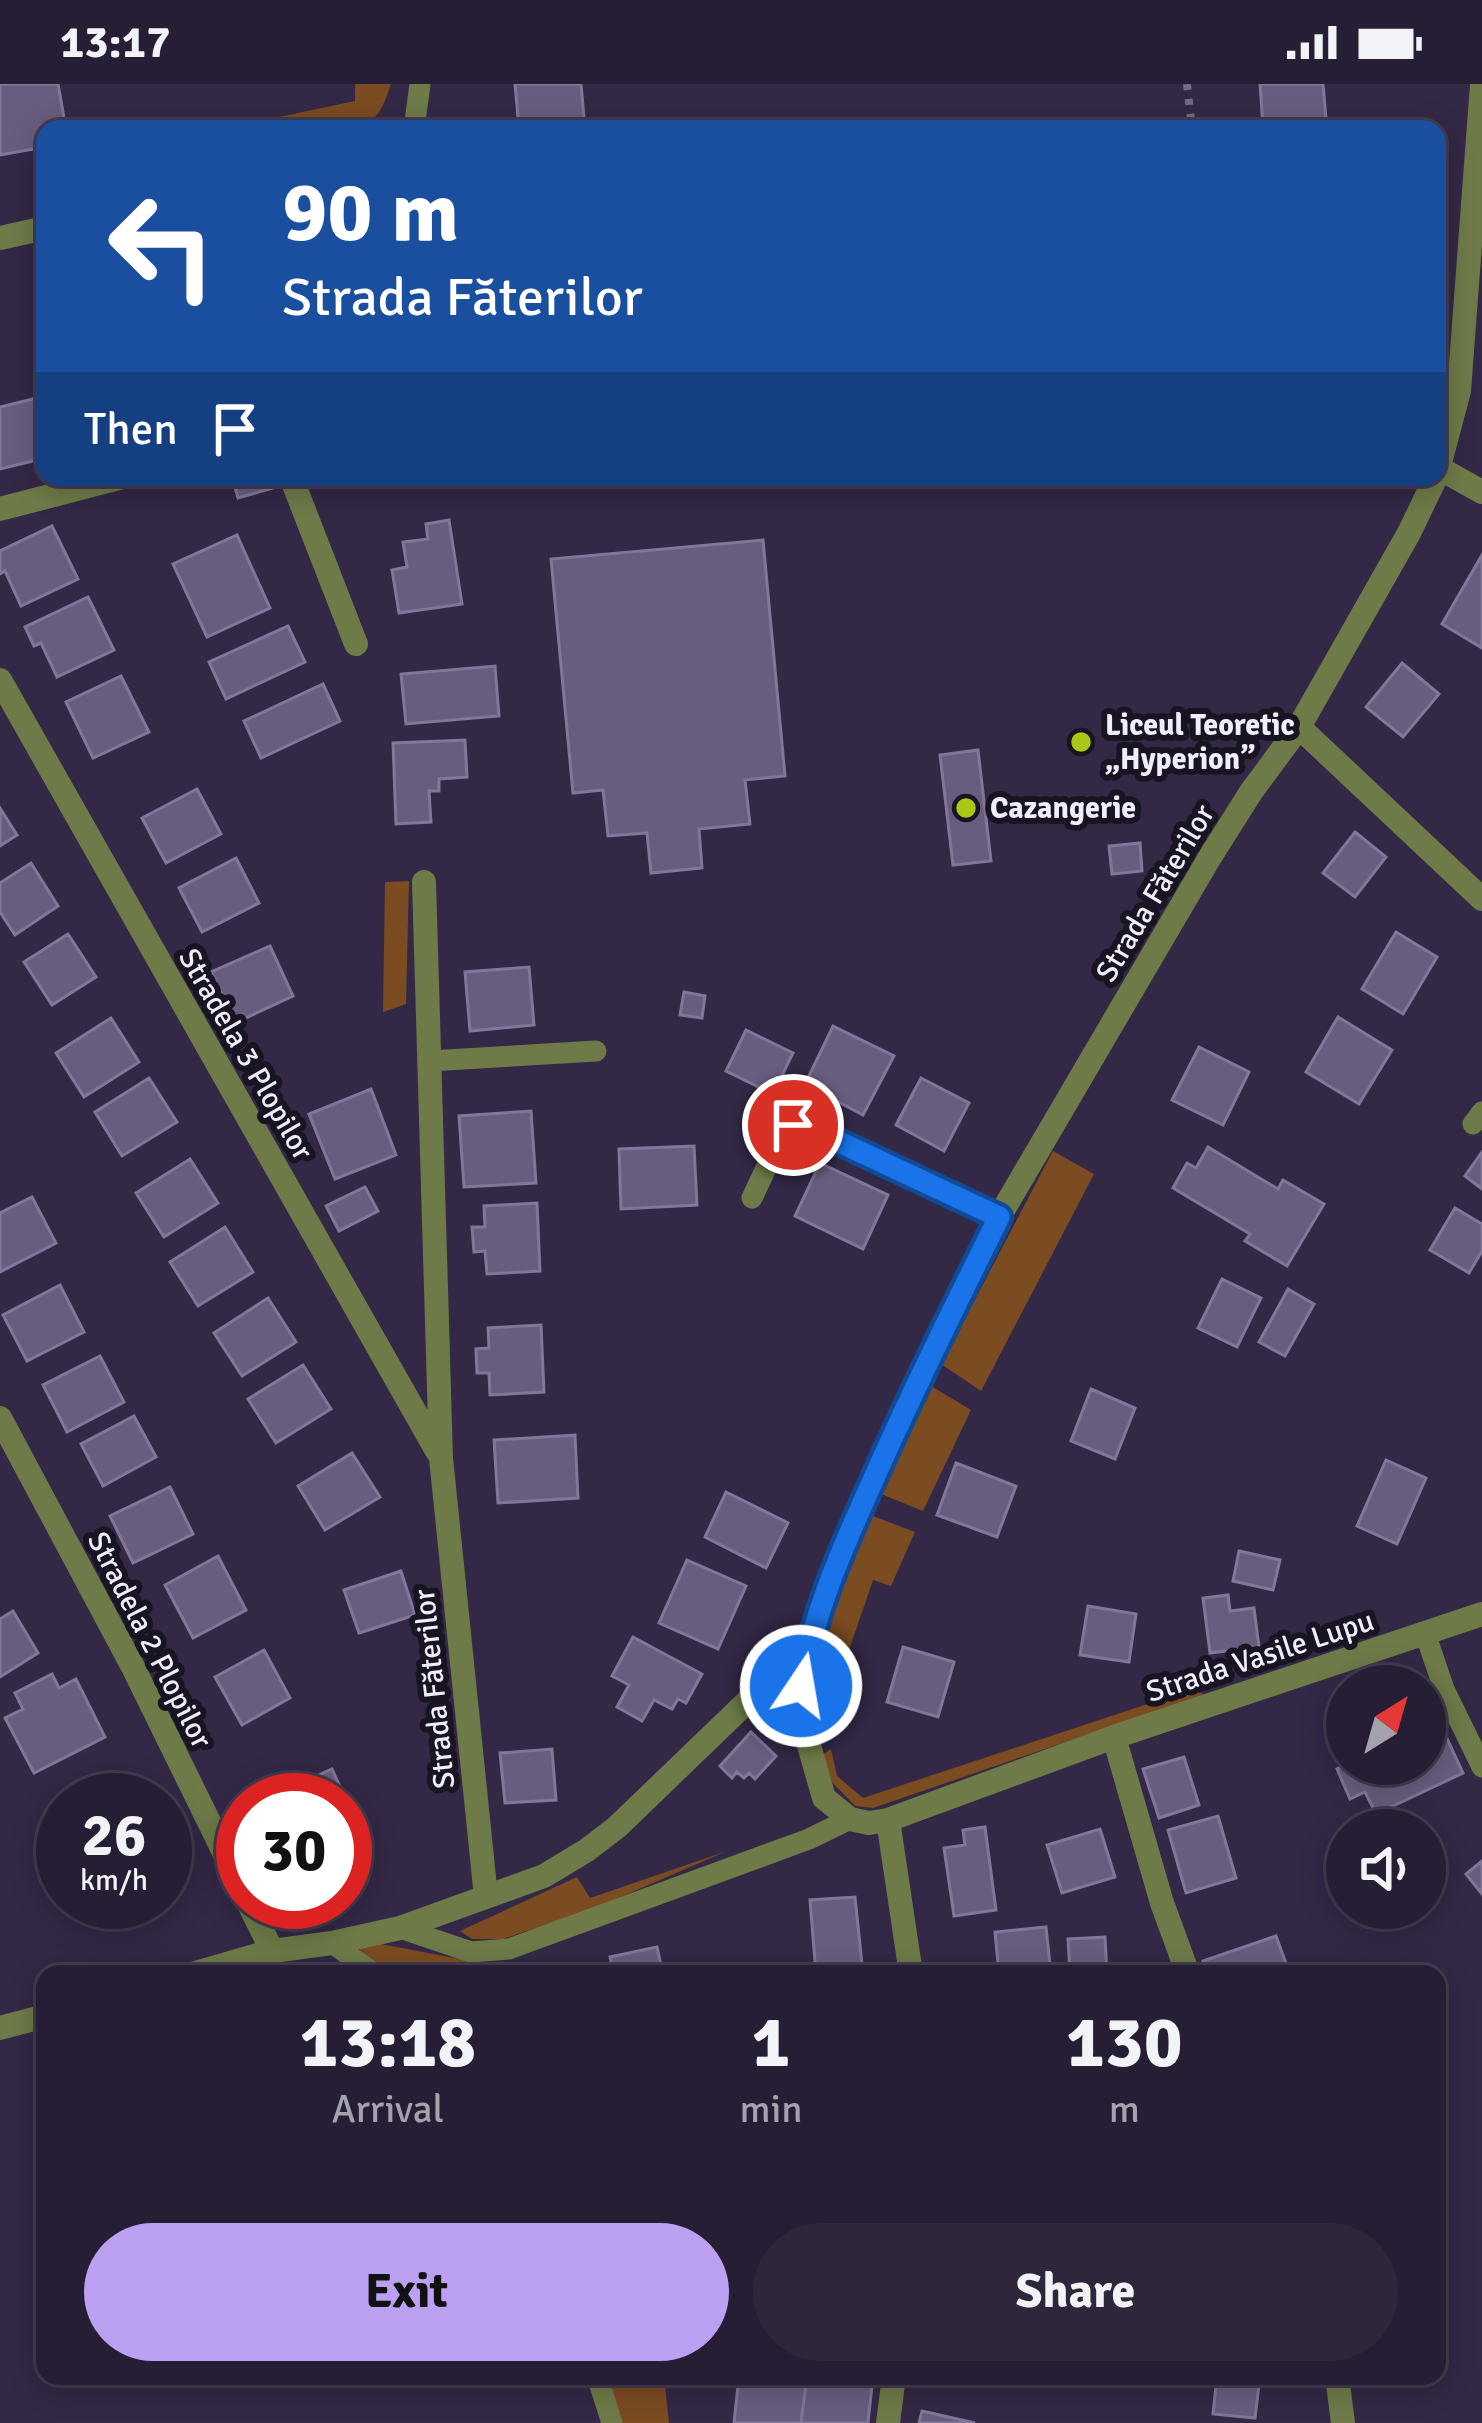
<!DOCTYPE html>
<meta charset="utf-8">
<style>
:root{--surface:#261e34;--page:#2e273c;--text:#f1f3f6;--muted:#a4a2ac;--line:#423c4f;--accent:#bca0f2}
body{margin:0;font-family:Signika,sans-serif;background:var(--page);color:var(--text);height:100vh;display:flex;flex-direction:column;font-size:45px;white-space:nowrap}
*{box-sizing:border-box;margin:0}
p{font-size:39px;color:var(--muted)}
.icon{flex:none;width:66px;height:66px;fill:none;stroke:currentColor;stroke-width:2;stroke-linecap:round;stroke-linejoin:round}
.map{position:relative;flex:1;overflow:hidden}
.panel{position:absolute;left:36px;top:1881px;width:1410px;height:420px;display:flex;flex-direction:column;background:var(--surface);border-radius:24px;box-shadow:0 6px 30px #0003,0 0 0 3px var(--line)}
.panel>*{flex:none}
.hud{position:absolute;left:36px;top:36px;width:1410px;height:366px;border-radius:24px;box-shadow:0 6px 30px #0003,0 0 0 3px var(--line);background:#1a4fa0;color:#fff;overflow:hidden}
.needle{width:78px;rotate:37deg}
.controls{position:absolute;left:1326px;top:1581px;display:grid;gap:24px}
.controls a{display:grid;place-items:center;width:120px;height:120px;border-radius:50%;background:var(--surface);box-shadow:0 6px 30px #0003,0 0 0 3px var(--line);font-size:60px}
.speed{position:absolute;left:36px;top:1689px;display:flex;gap:24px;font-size:60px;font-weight:700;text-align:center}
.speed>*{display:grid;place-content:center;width:156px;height:156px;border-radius:50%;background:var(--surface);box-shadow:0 6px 30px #0003,0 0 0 3px var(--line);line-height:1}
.speed small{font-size:30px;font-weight:400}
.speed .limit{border:18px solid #d22;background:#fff;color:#111}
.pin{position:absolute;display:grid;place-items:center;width:102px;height:102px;color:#fff;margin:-51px;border:6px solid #fff;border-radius:50%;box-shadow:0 3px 12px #0007}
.me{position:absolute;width:132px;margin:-66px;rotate:12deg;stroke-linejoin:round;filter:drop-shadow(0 0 9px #0008)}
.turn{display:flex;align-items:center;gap:42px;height:252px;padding:0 48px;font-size:54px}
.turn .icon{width:156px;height:156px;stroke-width:2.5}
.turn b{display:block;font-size:84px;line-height:102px}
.then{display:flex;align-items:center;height:114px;padding:0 48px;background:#0003;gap:24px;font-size:45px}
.eta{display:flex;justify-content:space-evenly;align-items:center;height:204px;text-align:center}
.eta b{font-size:72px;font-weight:800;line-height:84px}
.primary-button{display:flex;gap:24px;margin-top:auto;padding:24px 48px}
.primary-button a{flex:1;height:138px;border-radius:72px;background:var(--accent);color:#111;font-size:48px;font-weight:800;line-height:138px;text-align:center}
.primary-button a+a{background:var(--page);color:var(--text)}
.status{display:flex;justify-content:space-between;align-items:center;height:84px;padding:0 60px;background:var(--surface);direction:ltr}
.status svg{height:33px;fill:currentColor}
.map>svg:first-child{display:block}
.green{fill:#7b4b21}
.building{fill:#685d7f;stroke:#82769a;stroke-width:3}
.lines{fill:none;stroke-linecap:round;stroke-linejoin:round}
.path{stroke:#746b84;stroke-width:8;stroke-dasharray:6 9;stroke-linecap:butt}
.service{stroke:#6e7a48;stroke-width:21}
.minor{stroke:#6e7a48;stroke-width:24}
.route-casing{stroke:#114b97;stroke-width:30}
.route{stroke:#1a73e8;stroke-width:21}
.poi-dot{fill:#aac716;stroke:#191422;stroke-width:4.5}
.labels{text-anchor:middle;stroke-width:12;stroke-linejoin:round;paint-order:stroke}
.poi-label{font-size:30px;font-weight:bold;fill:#f2edfd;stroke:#191422;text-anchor:start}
.street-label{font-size:30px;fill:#f2edfd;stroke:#191422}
</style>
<div class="status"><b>13:17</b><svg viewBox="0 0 49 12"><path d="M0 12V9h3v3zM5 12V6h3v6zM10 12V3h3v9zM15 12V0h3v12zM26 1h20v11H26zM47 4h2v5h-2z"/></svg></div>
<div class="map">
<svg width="1482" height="2339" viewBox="0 0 1482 2339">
<rect width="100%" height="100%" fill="#332846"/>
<!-- green -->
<path class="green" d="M355 0H391C384 21 378 39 354 45H222L355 17Z
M409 797 406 920 383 928 385 798Z
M1053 1067 1094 1090 981 1307 941 1280Z
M931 1302 971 1326 923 1427 881 1410Z
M873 1432 915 1448 891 1502 873 1496 825 1636 814 1635 833 1523Z
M1202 1602V1611L873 1724 855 1722 833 1699 818 1674 831 1665 837 1692 863 1714Z
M727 1767 593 1825 503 1855H472L460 1847 577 1793 590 1814Z
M376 1859 465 1876 473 1888 389 1890 358 1864Z
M606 2292H664L669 2339H620Z"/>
<!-- building -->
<path class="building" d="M0 0H58L66 45H45V63L0 71Z
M515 0H581L585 45H519Z
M1260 0H1323L1327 45H1244L1263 43Z
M45 312V374L0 385V323Z
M232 393H270L273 404 238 414Z
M449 436 462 520 399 529 392 486 407 483 403 458 428 455 426 440Z
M52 442 78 495 21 522 5 487 0 490V467Z
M237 451 270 524 207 553 173 480Z
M763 456 785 692 745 696 750 740 699 745 702 784 651 789 647 749 608 752 603 706 573 709 551 475Z
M1482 471V564L1442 540Z
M88 513 114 566 57 593 41 559 34 562 25 543Z
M288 542 305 578 226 615 209 578Z
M1402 579 1439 610 1403 653 1366 623Z
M495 582 499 632 406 640 401 590Z
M121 592 149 648 93 674 66 618Z
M323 600 340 637 261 674 244 637Z
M465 656 467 693 439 695V707H429L431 738 396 740 393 659Z
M978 666 991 777 953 781 940 671Z
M197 705 221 750 166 779 142 734Z
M0 724 17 751 0 762Z
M1355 748 1386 773 1355 813 1323 789Z
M1140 759 1142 787 1112 790 1109 762Z
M236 774 259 819 202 848 179 804Z
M31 779 58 822 15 851 0 828V799Z
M1396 848 1437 873 1403 930 1362 905Z
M68 850 96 893 52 921 24 878Z
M270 862 293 912 235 939 211 888Z
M529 883 534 941 470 947 465 888Z
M684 908 705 912 702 934 680 931Z
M1338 933 1392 966 1359 1020 1306 988Z
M111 934 139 978 84 1013 56 969Z
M833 942 894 972 863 1031 805 1000Z
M746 946 793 969 773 1010 726 987Z
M1199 963 1249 988 1223 1041 1172 1016Z
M149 994 177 1038 122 1072 95 1028Z
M921 994 969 1019 944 1067 896 1041Z
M371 1005 396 1071 335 1095 309 1030Z
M531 1027 536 1099 464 1103 459 1032Z
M694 1062 697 1121 621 1125 619 1065Z
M1208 1063 1278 1105 1283 1096 1324 1120 1287 1182 1245 1157 1250 1150 1173 1104 1187 1079 1196 1084Z
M1482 1068V1105L1465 1092Z
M190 1075 218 1119 164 1153 136 1109Z
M820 1079 888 1111 863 1165 795 1132Z
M365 1103 378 1127 339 1147 326 1122Z
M32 1113 56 1159 0 1188V1129Z
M537 1119 540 1187 487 1190 485 1167 474 1168 472 1143H485L484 1122Z
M1455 1124 1482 1140V1167L1469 1189 1430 1166Z
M225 1143 253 1188 198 1222 170 1178Z
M1222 1195 1261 1214 1237 1263 1198 1244Z
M60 1201 84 1248 27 1277 3 1231Z
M1288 1205 1314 1220 1285 1272 1259 1258Z
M268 1214 296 1258 242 1292 214 1249Z
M541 1241 544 1308 490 1311 489 1289H477L476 1265 489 1264 488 1244Z
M100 1272 124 1318 67 1348 43 1301Z
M303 1281 331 1325 276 1359 248 1315Z
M1091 1305 1135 1324 1115 1375 1071 1357Z
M134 1332 156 1373 103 1402 81 1360Z
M575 1351 578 1414 498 1419 494 1356Z
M352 1369 380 1413 325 1446 298 1402Z
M1386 1376 1426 1394 1397 1460 1357 1442Z
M956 1379 1016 1402 997 1453 937 1431Z
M170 1403 193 1450 133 1479 110 1432Z
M726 1408 788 1439 766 1484 705 1453Z
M1239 1467 1280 1476 1273 1506 1233 1497Z
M218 1472 246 1526 193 1554 165 1501Z
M687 1476 746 1502 718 1565 659 1539Z
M401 1487 415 1531 359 1549 344 1506Z
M1228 1511 1230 1527 1254 1524 1259 1563 1210 1569 1203 1514Z
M1088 1522 1136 1530 1129 1578 1080 1571Z
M13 1527 38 1569 0 1593V1535Z
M633 1553 702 1590 686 1619 678 1615 672 1625 654 1616 642 1637 617 1623 629 1601 612 1592Z
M903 1563 954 1578 938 1633 887 1618Z
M264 1566 290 1614 242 1641 215 1593Z
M52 1590 59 1604 76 1595 105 1653 34 1689 5 1634 23 1625 15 1609Z
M1439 1637 1463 1689 1376 1730 1365 1708 1350 1715 1337 1685 1347 1680H1425V1644Z
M751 1648 776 1672 755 1695 749 1689 744 1694 737 1688 732 1694 720 1682Z
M552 1665 556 1716 505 1719 500 1669Z
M1184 1673 1199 1721 1159 1734 1143 1685Z
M332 1685 358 1742 345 1748V1716H274L272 1712Z
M1218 1732 1236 1794 1186 1809 1168 1746Z
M985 1743 996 1826 954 1832 944 1764 965 1761 963 1746Z
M1100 1745 1115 1793 1062 1809 1047 1761Z
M1482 1777V1810L1466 1790Z
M855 1813 863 1890H816L810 1816Z
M1046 1843 1051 1890H999L995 1848Z
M1276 1852 1287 1882 1263 1890H1207L1203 1877Z
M1105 1853 1107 1890H1070L1068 1855Z
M657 1863 663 1890H614L610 1873Z
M739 2292H807L801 2339H734Z
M807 2292H873L868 2339H801Z
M1217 2292H1260L1255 2334 1213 2330Z
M922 2327 975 2339H919Z"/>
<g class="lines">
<!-- path -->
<path class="path" d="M1187 0 1192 45"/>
<!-- service -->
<path class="service" d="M414 45 420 0
M429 977 596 967
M1473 1040 1482 1028
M752 1114 783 1048 793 1041 805 1042 999 1133
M1425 1549 1444 1605 1482 1683
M400 1844 471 1868 509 1865 809 1755 850 1735
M332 1859 375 1890
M597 2292 612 2339"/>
<!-- minor -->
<path class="minor" d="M0 154 45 144
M1439 384 1482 408
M1437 390 1459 307 1482 1
M291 393 356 560
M1436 393 1409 449 1299 643 1251 708 1210 773 999 1133 902 1330 835 1481 808 1559 801 1602 804 1644 824 1714 850 1735 869 1739 888 1736 1114 1653 1482 1530
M0 425 123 393
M0 596 437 1367
M1299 643 1482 815
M424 798 441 1374 486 1813
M0 1334 133 1583 243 1807
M1114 1653 1162 1819 1188 1890
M888 1736 911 1890
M248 1818 272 1867
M192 1890 272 1867 332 1859 400 1844 544 1792 587 1766 617 1743 808 1559
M0 1944 45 1932
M1337 2292 1343 2339
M888 2339 894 2292"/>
</g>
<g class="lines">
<!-- route casing -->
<g class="route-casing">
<path id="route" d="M793 1041 805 1042 999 1133C955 1222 911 1310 871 1401 841 1467 813 1531 801 1602"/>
</g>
<!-- route -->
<use href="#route" class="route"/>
</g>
<!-- markers -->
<g class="poi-dot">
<circle cx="1081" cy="658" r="12"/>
<circle cx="966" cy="724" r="12"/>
</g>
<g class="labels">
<!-- poi labels -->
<g class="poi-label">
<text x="1105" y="651">Liceul Teoretic<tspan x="1105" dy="34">„Hyperion”</tspan></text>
<text x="990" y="734">Cazangerie</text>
</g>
<!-- street labels -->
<g class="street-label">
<text transform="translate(1155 809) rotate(-59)" y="10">Strada Făterilor</text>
<text transform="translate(246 970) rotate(60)" y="10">Stradela 3 Plopilor</text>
<text transform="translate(150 1556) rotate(63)" y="10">Stradela 2 Plopilor</text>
<text transform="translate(1260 1572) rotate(-18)" y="10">Strada Vasile Lupu</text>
<text transform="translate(434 1605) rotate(-96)" y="10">Strada Făterilor</text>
</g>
</g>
</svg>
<div class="controls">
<a><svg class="needle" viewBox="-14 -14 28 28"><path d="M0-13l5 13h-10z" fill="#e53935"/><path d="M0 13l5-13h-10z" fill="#a4a2ac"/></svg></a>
<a><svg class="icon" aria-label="sound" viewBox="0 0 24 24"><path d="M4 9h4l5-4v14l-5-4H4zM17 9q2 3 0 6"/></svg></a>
</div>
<div class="speed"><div>26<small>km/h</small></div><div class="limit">30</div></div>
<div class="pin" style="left:793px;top:1041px;background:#d93025"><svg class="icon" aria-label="arrive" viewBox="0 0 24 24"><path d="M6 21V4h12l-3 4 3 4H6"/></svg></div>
<svg class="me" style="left:801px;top:1602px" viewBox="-20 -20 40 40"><circle r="17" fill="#1a73e8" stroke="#fff" stroke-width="3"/><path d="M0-11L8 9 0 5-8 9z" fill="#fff"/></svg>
<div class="hud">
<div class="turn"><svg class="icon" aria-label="left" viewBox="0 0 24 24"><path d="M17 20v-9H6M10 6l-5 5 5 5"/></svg><div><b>90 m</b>Strada Făterilor</div></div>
<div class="then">Then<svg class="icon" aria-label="arrive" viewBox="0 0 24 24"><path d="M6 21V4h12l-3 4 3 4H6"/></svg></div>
</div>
<section class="panel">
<div class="eta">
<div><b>13:18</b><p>Arrival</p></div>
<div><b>1</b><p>min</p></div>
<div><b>130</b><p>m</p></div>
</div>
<div class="primary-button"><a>Exit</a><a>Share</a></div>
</section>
</div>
